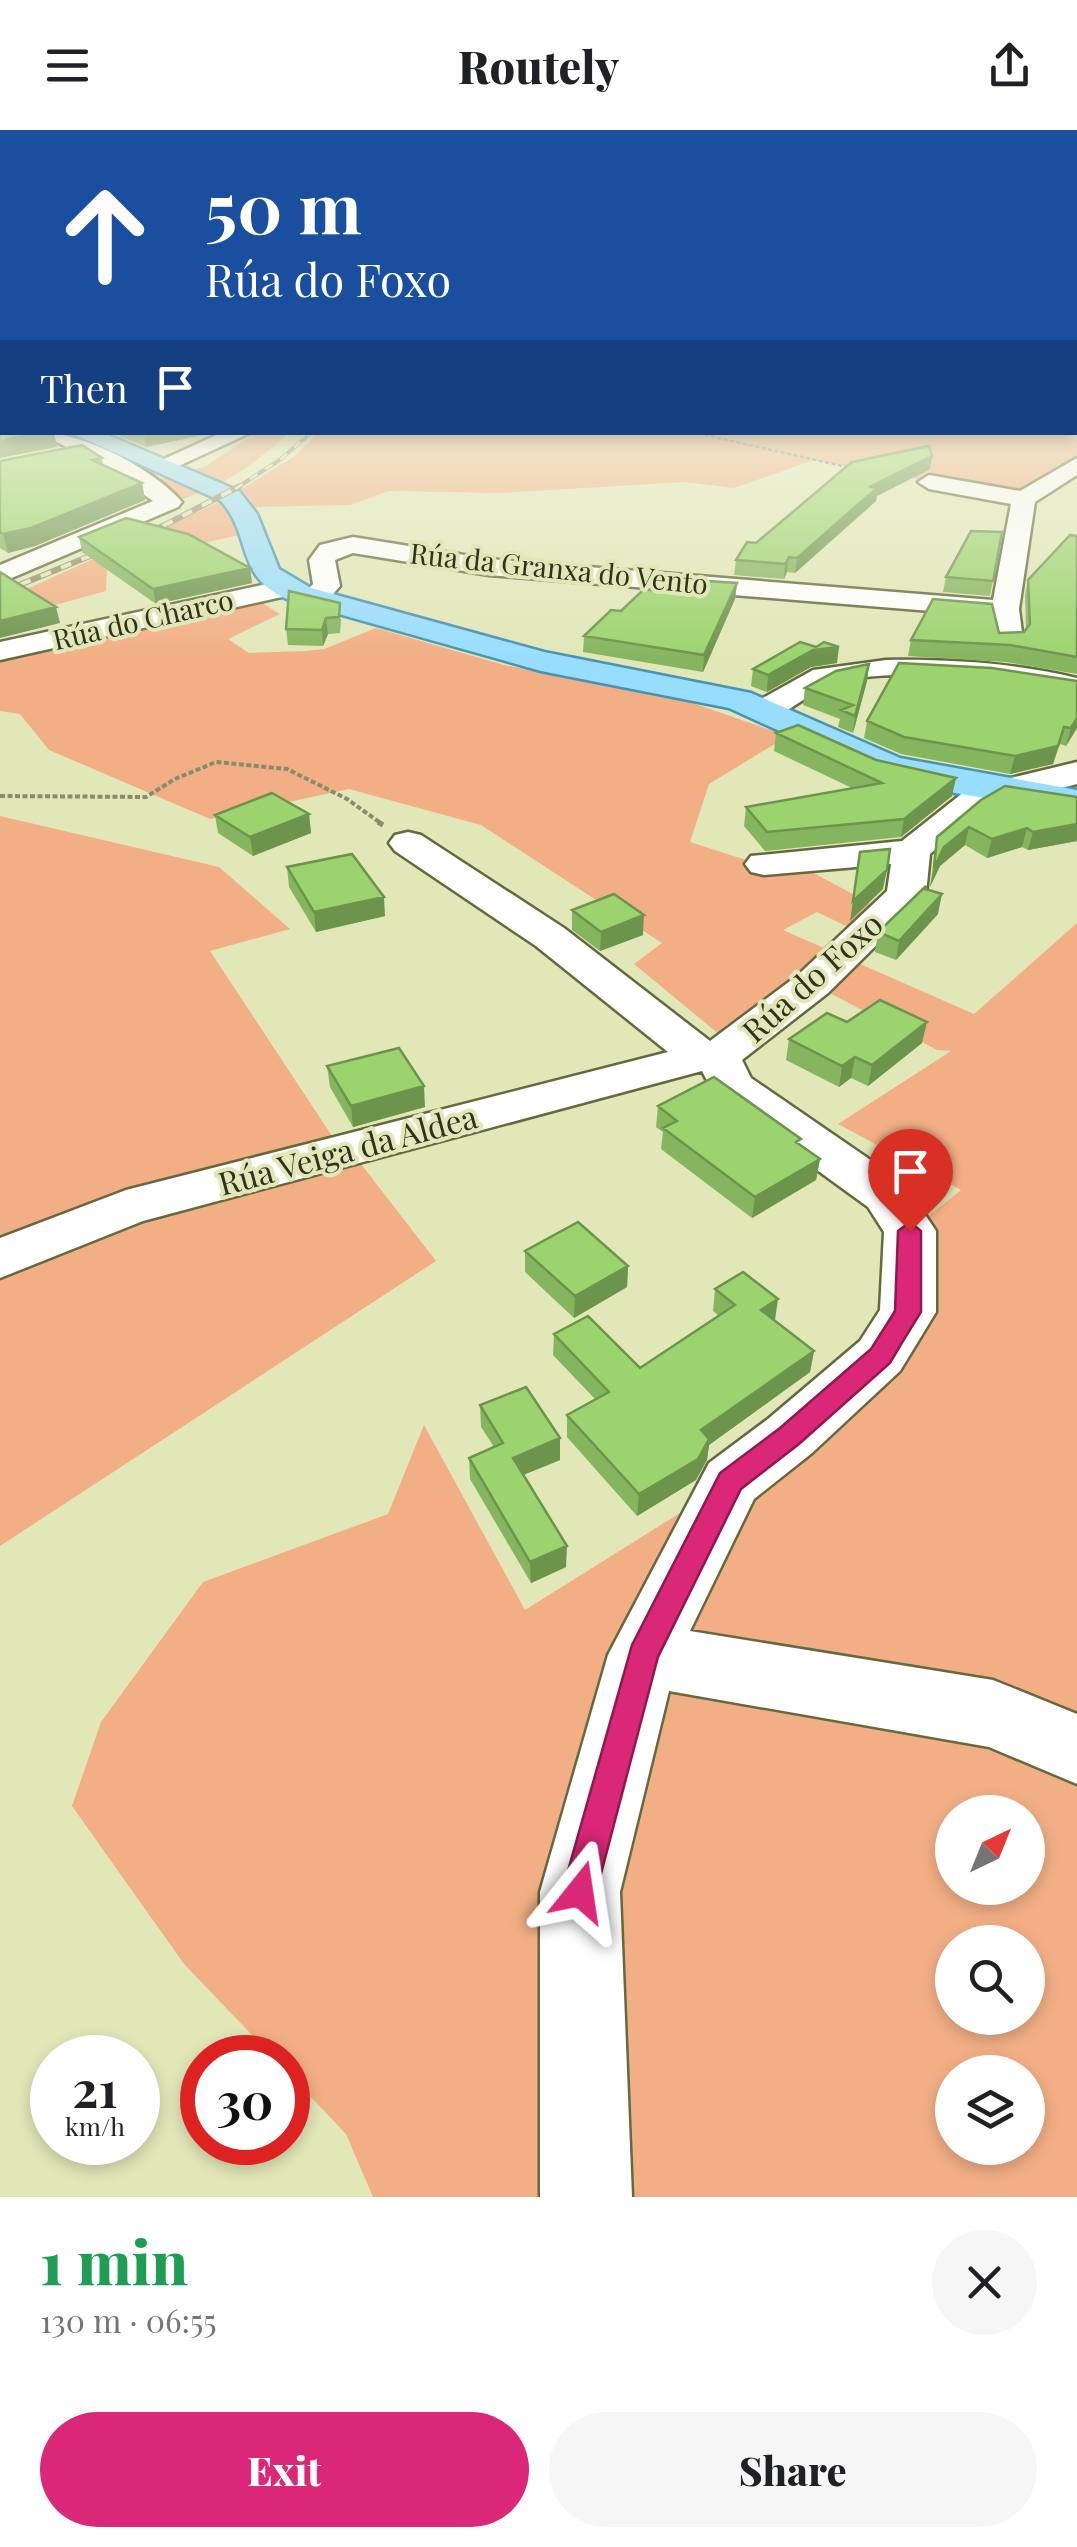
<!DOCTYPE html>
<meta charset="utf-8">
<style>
:root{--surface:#fff;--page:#f6f6f6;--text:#202124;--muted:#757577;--accent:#db2777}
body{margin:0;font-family:"Playfair Display",serif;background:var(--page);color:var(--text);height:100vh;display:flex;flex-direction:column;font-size:38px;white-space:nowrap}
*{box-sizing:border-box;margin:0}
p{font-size:32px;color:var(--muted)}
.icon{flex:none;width:55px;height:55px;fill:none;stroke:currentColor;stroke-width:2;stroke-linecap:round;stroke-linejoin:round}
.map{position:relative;height:2067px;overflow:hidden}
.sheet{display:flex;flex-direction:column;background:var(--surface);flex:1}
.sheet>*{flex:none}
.guide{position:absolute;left:0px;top:0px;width:1078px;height:305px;box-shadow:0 5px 15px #0003;background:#1a4fa0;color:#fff;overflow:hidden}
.needle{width:65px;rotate:43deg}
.controls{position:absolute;left:935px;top:1665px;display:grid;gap:20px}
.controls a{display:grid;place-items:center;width:110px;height:110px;border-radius:50%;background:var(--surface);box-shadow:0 5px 15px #0003;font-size:50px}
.speed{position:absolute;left:30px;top:1905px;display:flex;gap:20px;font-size:50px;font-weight:700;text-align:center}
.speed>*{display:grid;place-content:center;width:130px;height:130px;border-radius:50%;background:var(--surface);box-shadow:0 5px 15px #0003;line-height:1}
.speed small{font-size:25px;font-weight:400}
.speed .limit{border:15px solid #d22;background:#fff;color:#111}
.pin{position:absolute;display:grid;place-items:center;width:85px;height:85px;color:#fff;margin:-102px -42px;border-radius:50% 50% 50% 0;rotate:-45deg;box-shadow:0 0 10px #0007}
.pin .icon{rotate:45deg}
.me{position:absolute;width:110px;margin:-55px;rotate:15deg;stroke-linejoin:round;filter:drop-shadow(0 0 8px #0008)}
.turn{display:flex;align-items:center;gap:35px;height:210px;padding:0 40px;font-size:45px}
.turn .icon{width:130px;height:130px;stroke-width:2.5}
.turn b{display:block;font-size:70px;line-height:85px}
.then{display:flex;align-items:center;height:95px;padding:0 40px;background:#0003;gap:20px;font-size:38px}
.round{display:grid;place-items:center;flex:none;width:105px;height:105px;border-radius:52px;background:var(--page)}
.overview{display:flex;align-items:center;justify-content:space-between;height:170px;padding:0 40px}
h1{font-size:60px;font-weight:800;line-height:75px;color:#1e9e55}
.cta{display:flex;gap:20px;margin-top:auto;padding:20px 40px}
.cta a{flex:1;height:115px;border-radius:60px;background:var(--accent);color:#fff;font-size:40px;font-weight:800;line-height:115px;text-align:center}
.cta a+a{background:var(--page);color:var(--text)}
header{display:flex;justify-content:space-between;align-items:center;height:130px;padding:0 40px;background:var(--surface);font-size:45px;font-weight:800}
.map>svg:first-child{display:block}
.green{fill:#f2af85;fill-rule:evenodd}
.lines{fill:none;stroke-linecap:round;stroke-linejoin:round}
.minor-casing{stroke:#65693e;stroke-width:5}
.major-casing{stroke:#4793b0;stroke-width:5}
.path-far2{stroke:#898c6b;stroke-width:2.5;stroke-dasharray:4 2.5;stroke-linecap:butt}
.path-far1{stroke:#898c6b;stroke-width:4;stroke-dasharray:5 2.5;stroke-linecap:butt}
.path{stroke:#898c6b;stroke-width:5;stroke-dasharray:9 4;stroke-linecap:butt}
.minor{fill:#fff;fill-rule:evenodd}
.major{fill:#98ddfe;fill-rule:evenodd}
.rail-far1-casing{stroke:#8c8f6e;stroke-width:4}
.rail-casing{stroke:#8c8f6e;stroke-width:6}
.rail-far1{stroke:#e2e7b8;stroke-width:2.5;stroke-dasharray:9;stroke-linecap:butt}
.rail{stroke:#e2e7b8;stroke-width:4;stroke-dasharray:11;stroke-linecap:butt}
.wall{fill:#86b55f}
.shaded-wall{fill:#6d944d}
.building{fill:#9cd36e;stroke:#6d944d;stroke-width:2.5}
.route{fill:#db2777;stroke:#8e194d;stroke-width:2.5}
.labels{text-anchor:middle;stroke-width:8;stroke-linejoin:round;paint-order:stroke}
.far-street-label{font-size:28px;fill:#30321f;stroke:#e2e7b8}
.street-label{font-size:32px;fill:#30321f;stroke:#e2e7b8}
</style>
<header><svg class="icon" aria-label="menu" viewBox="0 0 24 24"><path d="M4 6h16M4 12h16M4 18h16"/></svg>Routely<svg class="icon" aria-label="share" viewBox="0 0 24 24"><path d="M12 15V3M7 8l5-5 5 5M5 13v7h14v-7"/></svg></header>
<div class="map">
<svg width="1077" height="2067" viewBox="0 0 1077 2067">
<rect width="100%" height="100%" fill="#e2e7b8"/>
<!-- green -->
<path class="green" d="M1067 302 1077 306V337L1024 369 814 330 734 358 685 352 501 363 389 361 350 375 257 377 244 382 230 366 295 326 318 303Z
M256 303H289C255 334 216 362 170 372L144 353 204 337Z
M224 370 239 405 107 435 106 461 0 490V471Z
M259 471 280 484 228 509 249 523 304 521 324 519 376 498 504 535 678 568 788 606 709 654 690 712 768 737 799 735 873 775 848 797 817 782 783 800 974 884 1077 793V2067H373L346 2004 288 1943V1928L273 1927 184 1834 72 1676 101 1592 203 1452 388 1384 424 1295 525 1480 731 1351 880 1226 910 1101 961 1060 838 994 951 921 937 920 813 854 726 910 634 834 662 813 481 695 349 659 210 689 49 620 20 584 0 581V521ZM952 1682H1028V1758H952ZM952 1812H1028V1888H952ZM952 1942H1028V2018H952Z
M0 686 219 737 290 799 210 821 334 1009 351 1021 436 1131 0 1416Z"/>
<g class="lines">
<!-- minor casing -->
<g class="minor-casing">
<path id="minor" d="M38 302C82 302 153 338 182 372L178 377 0 453V435L153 371 104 337Z
M223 302H252L170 340H154L151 335Z
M1077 328V345L1035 372 1019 479 1023 510 1018 516H998L992 486 489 445 353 423 335 430 340 456 324 475 314 477 300 469 313 454 309 430 320 415 353 407 489 429 993 470 1011 374 929 359 918 352 929 345 1020 361Z
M285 450 295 452 298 458 295 464 0 530V512Z
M886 530C950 529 1014 533 1077 548V566C1018 552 889 534 833 554 808 563 790 583 765 590L754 587 749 580 754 573 813 540Z
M1077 632V654C1054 661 1029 661 1007 668 976 678 953 704 930 724L926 764 920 772 828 863 742 930 751 948 904 1053 936 1101V1182L900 1241 812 1323 754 1369 690 1501 993 1550 1077 1584V1654L989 1617 669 1561 620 1762 632 2067H540V1762L608 1525 709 1333 768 1289 860 1211 880 1180 884 1102 868 1077 715 966 702 941 143 1091 0 1148V1108L126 1060 668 922 536 816 395 721 389 713 395 705 408 702 421 705 564 798 710 911 798 845 887 761 891 734 764 745 751 742 745 734 751 726 902 711 969 658Z"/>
</g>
<!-- major casing -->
<g class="major-casing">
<path id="major" d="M69 302H101L239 361 257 384 279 439 311 458 544 522 751 563 900 628 1077 660V684L943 661 874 644 729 578 541 541 289 470C234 447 253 407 221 371Z"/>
</g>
<!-- path-far2 -->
<path class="path-far2" d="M692 302 851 338"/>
<!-- path-far1 -->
<path class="path-far1" d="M0 666 146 667 175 649 216 632 287 639 347 669 382 694"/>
<!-- path -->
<path class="path" d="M378 692 383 695"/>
<!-- minor -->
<use href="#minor" class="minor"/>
<!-- major -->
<use href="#major" class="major"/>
<!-- rail-far1 casing -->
<g class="rail-far1-casing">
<path id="rail-far1" d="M235 359 281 329 312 302"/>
</g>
<!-- rail casing -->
<g class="rail-casing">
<path id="rail" d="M0 463 165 395 240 356"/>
</g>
<!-- rail-far1 -->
<use href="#rail-far1" class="rail-far1"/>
<!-- rail -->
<use href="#rail" class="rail"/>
</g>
<!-- wall -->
<path class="wall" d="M111 302H217L146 317Z
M932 326 930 339 877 366 876 371 795 443 787 442 784 449 734 445 736 430 756 413Z
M102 328 103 335 142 353 145 370 35 416 8 423 0 418V331Z
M1002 402 990 466 943 462 946 447Z
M1077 406V544L1006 532 908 526 911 510 1024 502 1026 500 1025 465 1028 450Z
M79 407 250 438 252 453 156 474 82 422Z
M737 453 735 469 703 542 583 522 584 506 670 463Z
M289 461 341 489 340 503 328 504 323 516 288 515 286 499Z
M816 517 837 533 811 537 767 562 751 556 753 539Z
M869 534 867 551 853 603 838 597 840 589 803 575 805 558Z
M1077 551V598L1066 616 1060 614 1053 634 1010 644 901 624 864 608 867 591Z
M776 603 952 666 901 707 765 721 744 696 746 677 852 658 774 621Z
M1077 667V711L1028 720 1022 717 987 728 965 715 940 736 930 757 937 707 981 670Z
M309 684 311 703 253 726 218 703 215 685Z
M287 737 385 786 316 802 289 757Z
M926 759 938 784 896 830 875 822 878 802Z
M572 780 643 805 600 821 572 800Z
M847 892 922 913 868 956 851 948 839 957 786 930 789 909Z
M327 936 425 977 353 997 330 957Z
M658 976 800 1015 820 1029 816 1050 752 1088 661 1019 663 1002 656 997Z
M525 1121 628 1136 627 1157 574 1188 525 1142Z
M715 1159 775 1190 814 1221 810 1242 709 1315 707 1330 696 1350 637 1386 567 1307V1285L595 1269 553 1225 554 1204 640 1238 719 1186 713 1181Z
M480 1275 560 1308V1330L523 1345 566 1437 531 1453 470 1349 469 1328 494 1317 481 1297Z"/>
<!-- shaded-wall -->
<path class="shaded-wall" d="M44 302H54L57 317 0 328V311Z
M144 302H217L146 317Z
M932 326 930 339 877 366 876 371 795 443 797 428 869 357Z
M142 353 145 370 35 416 8 423 3 404Z
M789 427 787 442 784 449 785 434Z
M250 438 252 453 156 474 153 459Z
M737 453 735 469 703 542 704 525Z
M56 477 60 493 0 508V491Z
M326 488 328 504 323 516 322 500Z
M839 517 837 533 811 537 767 562 768 545 813 520Z
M869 534 867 551 853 603 855 586Z
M1077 588V598L1066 616 1071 598Z
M1064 597 1053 634 1010 644 1015 626Z
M956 648 952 666 901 707 904 689Z
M309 684 311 703 253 726 250 707Z
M1077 694V711L1028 720 1033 702Z
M969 697 965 715 940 736 930 757 934 738 944 717Z
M1027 698 1022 717 987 728 992 709Z
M887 740 883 759 850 791 853 771Z
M942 764 938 784 896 830 899 811Z
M384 767 385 786 316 802 314 782Z
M644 785 643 805 600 821 601 802Z
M927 892 922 913 868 956 872 935Z
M855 927 851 948 839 957 842 936Z
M424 956 425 977 353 997 351 976Z
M820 1029 816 1050 752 1088 755 1067Z
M628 1136 627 1157 574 1188 575 1166Z
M778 1169 775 1190 761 1180Z
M814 1221 810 1242 709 1315 707 1330 696 1350 637 1386 639 1364 701 1300Z
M560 1308V1330L513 1349V1328Z
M567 1416 566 1437 531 1453 530 1432Z"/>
<!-- building -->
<path class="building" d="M0 240H2V302H44L0 311V267L2 242Z
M82 315 102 328 92 330 142 353 31 398 3 404 0 402V331Z
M929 316 932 326 869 357H878L797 428 789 427 785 434 736 430 747 412 756 413 852 332Z
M126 388 188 404 250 438 153 459 79 407Z
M971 401 1002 402 993 451 946 447Z
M1070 405 1077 406V527L1010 515 911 510 933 469 992 474 999 503 1024 502 1030 494 1028 450Z
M0 442 56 477 0 491Z
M677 449 737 453 704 525 584 506 611 480 621 481 644 459 670 463Z
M289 461 340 473 339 487 326 488 322 500 286 499Z
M800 512 816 517 824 512 839 517 813 520 768 545 753 539Z
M899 533 992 538 1077 551V588L1071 598 1064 597 1058 616 1015 626 904 607 867 591Z
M869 534 855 586 841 580 853 575 805 558 836 541Z
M798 595 876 630 956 648 904 689 767 702 746 677 882 653 776 603Z
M1005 656 1077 667V694L1033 702 1027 698 992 709 969 697 944 717 934 738 937 707 981 670Z
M272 663 309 684 250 707 215 685Z
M890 719 887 740 853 771 860 722Z
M352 724 384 767 314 782 287 737Z
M926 756 925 759 942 764 899 811 878 802Z
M614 764 644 785 601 802 572 780Z
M880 870 927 892 872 935 855 927 842 936 789 909 827 883 847 892Z
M399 918 424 956 351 976 327 936Z
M714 947 801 1009 796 1012 820 1029 755 1067 663 998 677 991 658 976Z
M578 1092 628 1136 575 1166 525 1121Z
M743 1142 778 1169 761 1180 814 1221 701 1300 709 1309 698 1329 639 1364 567 1285 609 1262 554 1204 588 1186 640 1238 735 1175 715 1159Z
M526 1257 560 1308 513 1328 567 1416 530 1432 469 1328 503 1313 480 1275Z"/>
<!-- sky -->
<linearGradient id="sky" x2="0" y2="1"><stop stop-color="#5dc2d2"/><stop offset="0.45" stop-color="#f2f4df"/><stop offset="1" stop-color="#f2f4df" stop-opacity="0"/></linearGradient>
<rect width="1077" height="529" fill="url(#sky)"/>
<!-- route -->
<path class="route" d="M910 1092 921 1101V1182L903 1211 890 1233 799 1314 741 1359 658 1527 593 1774 580 1780 567 1774 562 1762 632 1515 720 1343 780 1298 871 1219 885 1197 895 1181 898 1101Z"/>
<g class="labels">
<!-- far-street labels -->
<g class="far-street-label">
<text transform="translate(559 439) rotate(6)" y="10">Rúa da Granxa do Vento</text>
<text transform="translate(143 490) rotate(-13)" y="10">Rúa do Charco</text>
</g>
<!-- street labels -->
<g class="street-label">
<text transform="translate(813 848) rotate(-42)" y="11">Rúa do Foxo</text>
<text transform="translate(348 1021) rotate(-15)" y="11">Rúa Veiga da Aldea</text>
</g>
</g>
</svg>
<div class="controls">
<a><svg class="needle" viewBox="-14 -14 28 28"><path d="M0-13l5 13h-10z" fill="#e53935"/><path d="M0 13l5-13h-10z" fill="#757577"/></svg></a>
<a><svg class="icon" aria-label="search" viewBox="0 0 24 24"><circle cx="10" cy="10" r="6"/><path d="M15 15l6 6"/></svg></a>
<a><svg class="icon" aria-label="layers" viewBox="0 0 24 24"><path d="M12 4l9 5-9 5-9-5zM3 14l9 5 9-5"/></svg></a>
</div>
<div class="speed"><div>21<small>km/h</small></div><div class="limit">30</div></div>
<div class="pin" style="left:910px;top:1101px;background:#d93025"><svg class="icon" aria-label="arrive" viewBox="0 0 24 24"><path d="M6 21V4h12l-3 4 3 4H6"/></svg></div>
<svg class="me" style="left:580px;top:1762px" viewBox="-20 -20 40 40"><path d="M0-17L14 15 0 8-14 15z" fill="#db2777" stroke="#fff" stroke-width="4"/></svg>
<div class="guide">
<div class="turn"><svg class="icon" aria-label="ahead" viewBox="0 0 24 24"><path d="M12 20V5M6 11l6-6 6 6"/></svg><div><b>50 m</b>Rúa do Foxo</div></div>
<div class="then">Then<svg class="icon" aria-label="arrive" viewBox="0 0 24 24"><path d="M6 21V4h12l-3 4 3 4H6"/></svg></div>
</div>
</div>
<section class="sheet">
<div class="overview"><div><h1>1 min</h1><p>130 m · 06:55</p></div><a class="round"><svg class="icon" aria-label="close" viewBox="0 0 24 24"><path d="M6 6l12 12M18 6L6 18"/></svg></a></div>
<div class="cta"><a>Exit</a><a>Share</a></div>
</section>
